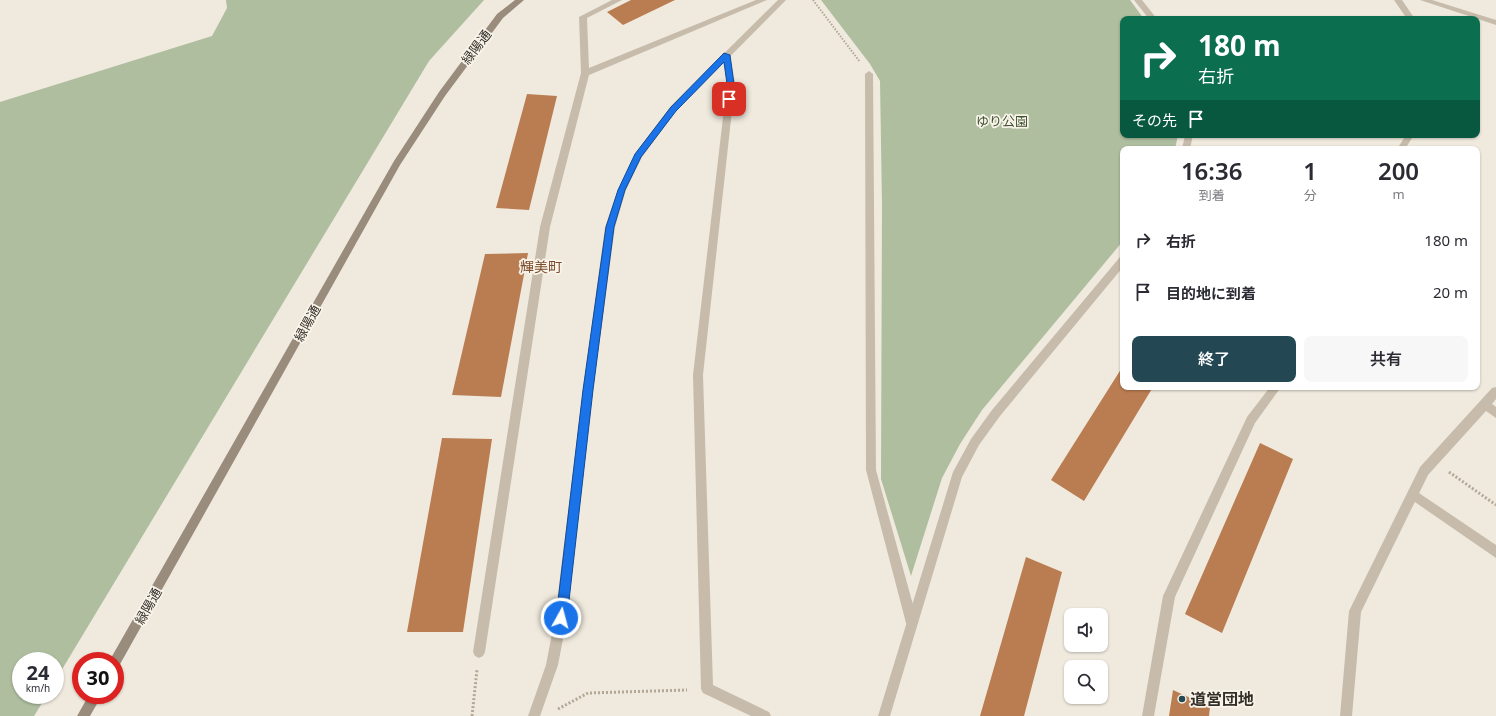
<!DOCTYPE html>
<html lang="ja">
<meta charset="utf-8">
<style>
:root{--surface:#fff;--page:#f7f7f7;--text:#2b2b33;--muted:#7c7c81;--accent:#234853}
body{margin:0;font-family:"Noto Sans","Noto Sans JP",sans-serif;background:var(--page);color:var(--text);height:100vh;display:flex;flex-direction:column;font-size:15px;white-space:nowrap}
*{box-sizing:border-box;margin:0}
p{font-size:13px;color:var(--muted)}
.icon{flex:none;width:22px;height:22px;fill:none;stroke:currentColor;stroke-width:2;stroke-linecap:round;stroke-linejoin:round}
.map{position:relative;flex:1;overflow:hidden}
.side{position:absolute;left:1120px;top:146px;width:360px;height:244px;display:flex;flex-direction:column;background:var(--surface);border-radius:8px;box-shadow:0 1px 3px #0004}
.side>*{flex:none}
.top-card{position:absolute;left:1120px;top:16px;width:360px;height:122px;border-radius:8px;box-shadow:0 1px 3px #0004;background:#0b6e4f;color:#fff;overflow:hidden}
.controls{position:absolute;left:1064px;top:608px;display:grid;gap:8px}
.controls a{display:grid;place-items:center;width:44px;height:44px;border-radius:8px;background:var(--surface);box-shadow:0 1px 3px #0004;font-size:20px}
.speed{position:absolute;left:12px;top:652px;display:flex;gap:8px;font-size:20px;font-weight:700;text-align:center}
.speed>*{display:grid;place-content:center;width:52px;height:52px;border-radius:50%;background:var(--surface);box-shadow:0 1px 3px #0004;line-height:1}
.speed small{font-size:10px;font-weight:400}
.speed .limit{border:6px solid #d22;background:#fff;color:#111}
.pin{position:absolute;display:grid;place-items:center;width:34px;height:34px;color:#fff;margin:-17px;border-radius:8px;box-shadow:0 2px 6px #0006}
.me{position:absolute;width:44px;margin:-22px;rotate:7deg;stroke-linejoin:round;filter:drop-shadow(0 0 3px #0008)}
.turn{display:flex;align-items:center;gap:14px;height:84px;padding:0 12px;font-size:18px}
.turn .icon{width:52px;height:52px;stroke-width:2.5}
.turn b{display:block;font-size:28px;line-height:34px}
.then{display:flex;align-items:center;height:38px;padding:0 12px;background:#0003;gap:8px;font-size:15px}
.eta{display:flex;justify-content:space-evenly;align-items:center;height:68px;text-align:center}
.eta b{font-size:24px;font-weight:600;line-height:28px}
.action{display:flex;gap:8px;margin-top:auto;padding:8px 12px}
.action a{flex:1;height:46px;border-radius:8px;background:var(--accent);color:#fff;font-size:16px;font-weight:600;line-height:46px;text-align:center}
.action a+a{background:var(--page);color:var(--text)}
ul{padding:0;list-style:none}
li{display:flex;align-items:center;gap:12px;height:52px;padding:0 12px}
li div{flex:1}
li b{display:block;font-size:15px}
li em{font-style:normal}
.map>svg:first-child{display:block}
.green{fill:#aebe9f}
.building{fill:#ba7d52}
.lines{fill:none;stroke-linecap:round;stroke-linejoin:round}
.path-far1{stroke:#b3a795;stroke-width:2;stroke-dasharray:1.5 1.5;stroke-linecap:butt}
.path{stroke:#b3a795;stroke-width:3;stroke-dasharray:2 2;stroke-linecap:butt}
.lane{fill:#c7bcab;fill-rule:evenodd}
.street{fill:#c7bcab;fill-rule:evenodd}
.secondary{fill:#9a8c7c;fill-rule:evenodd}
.route{fill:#1a73e8;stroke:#114b97}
.poi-dot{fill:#234853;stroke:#f8f4ea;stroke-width:1.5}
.labels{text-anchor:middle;stroke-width:3.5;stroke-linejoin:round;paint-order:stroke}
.street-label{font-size:13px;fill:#352f29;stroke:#f8f4ea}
.park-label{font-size:13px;fill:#3f5130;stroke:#f8f4ea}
.neighbourhood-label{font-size:14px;fill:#7c4c2b;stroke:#f8f4ea}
.near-poi-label{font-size:16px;font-weight:bold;fill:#352f29;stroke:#f8f4ea;text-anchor:start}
</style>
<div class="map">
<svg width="1496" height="716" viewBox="0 0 1496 716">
<rect width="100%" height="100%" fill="#f0eade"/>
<!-- green -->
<path class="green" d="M226 0H484L429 61 55 681V661H21V695H47L34 716H0V102L212 36 227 8Z
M821 0H1130L1144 19H1123V135H1178L1175 149H1123V241L982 410 960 444 942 478 911 576 881 479 882 205 880 81 870 64Z"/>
<!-- building -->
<path class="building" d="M631 0H675L623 25 607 12Z
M527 94 557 96 529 210 496 208Z
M528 253 501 397 452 395 485 254Z
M1123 366V387H1153L1084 501 1051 480Z
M442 438 492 439 463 632H407Z
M1260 443 1293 459 1222 633 1185 614Z
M1026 557 1062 572 1024 716H980Z
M1173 690 1210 707 1209 716H1169Z"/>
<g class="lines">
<!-- path-far1 -->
<path class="path-far1" d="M813 0 860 62"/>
<!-- path -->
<path class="path" d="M1449 472 1496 505
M558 709 588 693 687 690
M472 716 477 670"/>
<!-- lane -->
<path class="lane" d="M612 0H622L587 18 589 68 756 0H767L589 75 550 227 485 652 483 656 479 658 475 656 473 652 540 227 581 73 579 17Z
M1394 0H1402L1415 19H1407Z
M726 52 730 55 735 83 703 375 713 685 769 712 771 716H751L703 693 701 689 693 375 727 83 722 55Z
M869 71 873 74 876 470 918 623 916 627 912 629 908 627 906 623 866 470 865 74Z
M1406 135H1414L1405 149H1397Z
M1270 387H1281L1255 423 1175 597 1154 716H1142L1163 596 1247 417Z
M1413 489 1496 545V558L1409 498 1408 494 1409 490Z"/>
<!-- street -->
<path class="street" d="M778 0H786L676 111 642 157 626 190 615 227 593 390 567 618 558 665 540 716H528L546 665 555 618 583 390 605 227 618 190 635 154 670 107Z
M1134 0H1142L1157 19H1149Z
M1420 0H1432L1496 20V25Z
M1185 135H1193L1190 149H1182Z
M1123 256V267L1000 416 979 445 962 477 890 716H878L953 472 971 439 992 410 1120 257Z
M1496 387V399L1492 404 1496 407V418L1486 411 1428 475 1361 612 1352 716H1340L1349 611 1351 607 1420 467 1492 388Z"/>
<!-- secondary -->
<path class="secondary" d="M515 0H524L503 18 445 96 400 165 119 666 115 668V661H109L111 658 394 161 439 92 497 14Z
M89 695H102L90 716H77Z"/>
</g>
<!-- route -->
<path class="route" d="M724 53 730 55 734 84 732 101H729L725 99 727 84 724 62 676 111 641 157 625 190 614 227 593 390 567 618 565 622 561 623 557 622 556 618 583 390 606 227 618 190 635 154 671 107Z"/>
<!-- markers -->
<circle class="poi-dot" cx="1182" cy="699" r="4"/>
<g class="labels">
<!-- street labels -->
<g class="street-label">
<text transform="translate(476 47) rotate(-53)" y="5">緑陽通</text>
<text transform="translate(307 323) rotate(-61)" y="5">緑陽通</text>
<text transform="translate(148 606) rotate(-60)" y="5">緑陽通</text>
</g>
<!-- park labels -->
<g class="park-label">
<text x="1002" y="126">ゆり公園</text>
</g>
<!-- neighbourhood labels -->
<g class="neighbourhood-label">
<text x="541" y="272">輝美町</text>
</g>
<!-- near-poi labels -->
<g class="near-poi-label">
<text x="1190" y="705">道営団地</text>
</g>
</g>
</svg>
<div class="controls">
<a><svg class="icon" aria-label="sound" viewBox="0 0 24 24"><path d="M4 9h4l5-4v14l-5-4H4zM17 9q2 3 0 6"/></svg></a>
<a><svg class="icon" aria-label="search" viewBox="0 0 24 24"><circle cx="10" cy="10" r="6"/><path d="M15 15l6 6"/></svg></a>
</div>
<div class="speed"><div>24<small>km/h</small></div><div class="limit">30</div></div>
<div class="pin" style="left:729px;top:99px;background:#d93025"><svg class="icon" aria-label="arrive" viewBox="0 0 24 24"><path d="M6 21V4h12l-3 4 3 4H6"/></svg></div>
<svg class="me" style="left:561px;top:618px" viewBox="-20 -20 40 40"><circle r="17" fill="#1a73e8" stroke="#fff" stroke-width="3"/><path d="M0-11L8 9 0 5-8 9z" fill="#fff"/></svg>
<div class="top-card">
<div class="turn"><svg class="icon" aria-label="right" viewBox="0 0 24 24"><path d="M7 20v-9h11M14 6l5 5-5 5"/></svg><div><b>180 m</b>右折</div></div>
<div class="then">その先<svg class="icon" aria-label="arrive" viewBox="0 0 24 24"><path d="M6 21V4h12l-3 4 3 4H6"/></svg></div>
</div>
<section class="side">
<div class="eta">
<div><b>16:36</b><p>到着</p></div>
<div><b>1</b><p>分</p></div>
<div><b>200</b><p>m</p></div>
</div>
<ul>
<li><svg class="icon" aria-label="right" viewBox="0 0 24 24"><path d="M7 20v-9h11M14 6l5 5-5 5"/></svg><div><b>右折</b></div><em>180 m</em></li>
<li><svg class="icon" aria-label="arrive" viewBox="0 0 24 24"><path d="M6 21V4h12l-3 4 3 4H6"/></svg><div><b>目的地に到着</b></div><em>20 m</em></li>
</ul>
<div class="action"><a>終了</a><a>共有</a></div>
</section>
</div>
